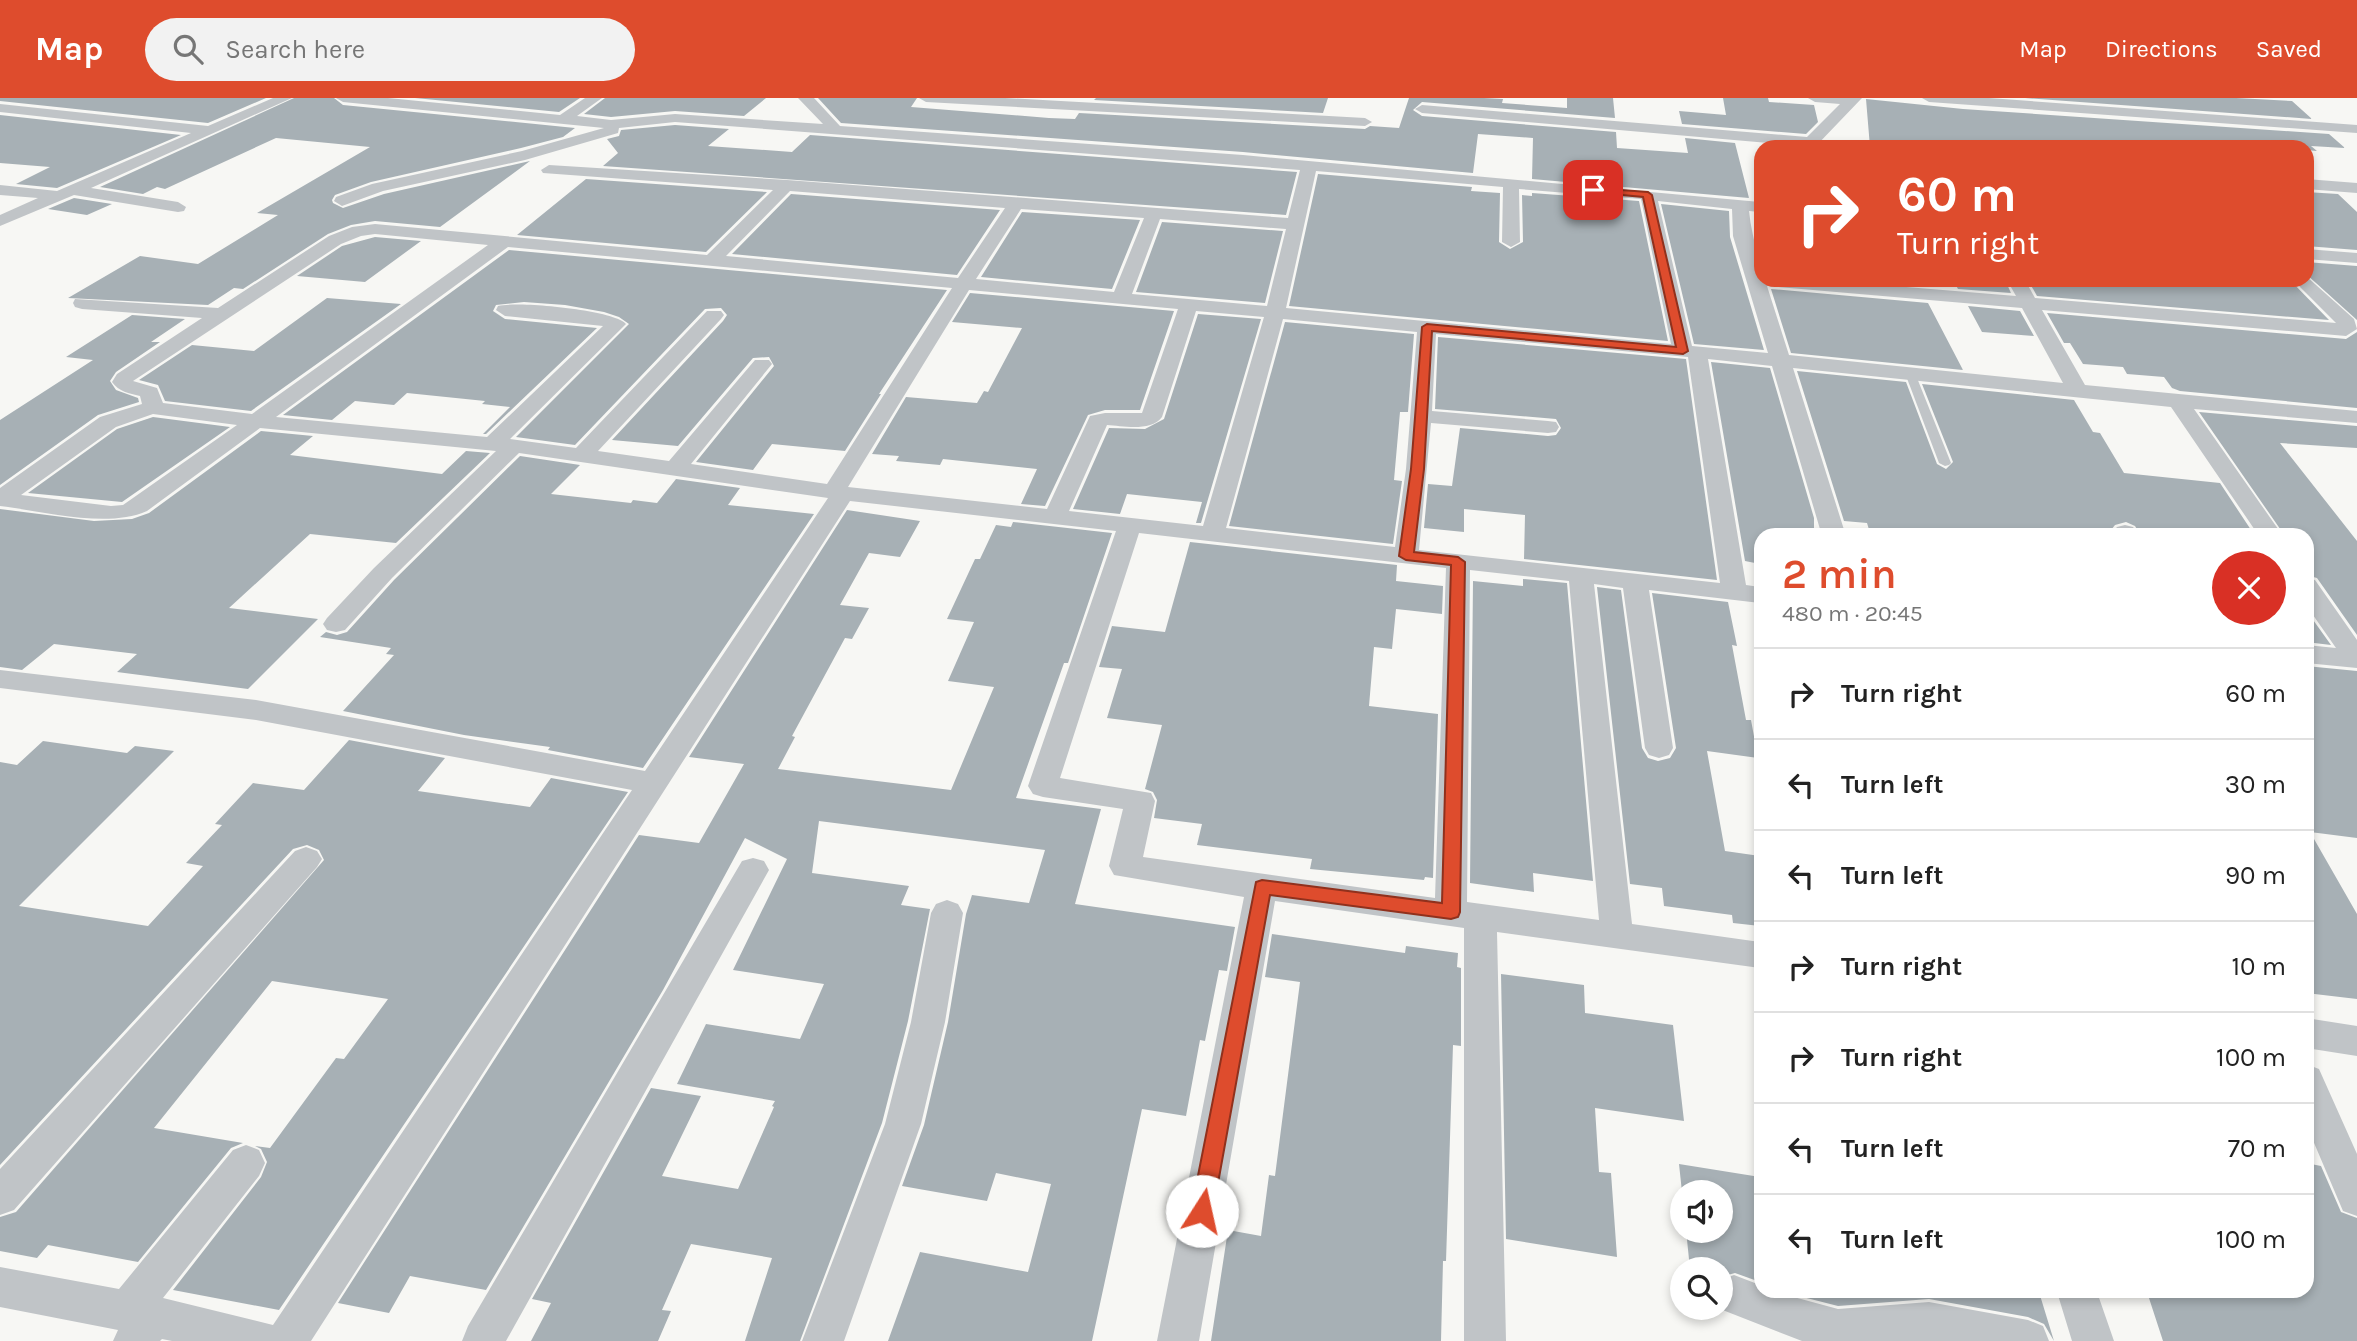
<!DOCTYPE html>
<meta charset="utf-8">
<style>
:root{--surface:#fff;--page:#f2f2f2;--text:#222;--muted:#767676;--line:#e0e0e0;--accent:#de4c2d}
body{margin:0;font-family:Karla,sans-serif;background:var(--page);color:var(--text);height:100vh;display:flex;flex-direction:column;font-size:26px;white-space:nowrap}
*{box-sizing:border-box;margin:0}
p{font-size:23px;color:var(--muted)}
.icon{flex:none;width:38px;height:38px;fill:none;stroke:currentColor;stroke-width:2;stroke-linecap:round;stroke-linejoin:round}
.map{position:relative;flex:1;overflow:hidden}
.side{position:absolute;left:1754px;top:430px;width:560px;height:770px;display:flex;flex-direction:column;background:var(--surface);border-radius:21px;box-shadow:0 4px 10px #0003}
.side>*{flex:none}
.guide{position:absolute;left:1754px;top:42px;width:560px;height:147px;border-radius:21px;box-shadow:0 4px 10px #0003;background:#de4c2d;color:#fff;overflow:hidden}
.controls{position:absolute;left:1670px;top:1082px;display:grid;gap:14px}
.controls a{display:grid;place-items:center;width:63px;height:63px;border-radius:50%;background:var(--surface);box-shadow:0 4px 10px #0003;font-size:35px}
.pin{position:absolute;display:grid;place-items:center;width:60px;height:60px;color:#fff;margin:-30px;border-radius:14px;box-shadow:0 4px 10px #0006}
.me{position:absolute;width:77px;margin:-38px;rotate:10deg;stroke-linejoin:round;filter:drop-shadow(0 0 5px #0008)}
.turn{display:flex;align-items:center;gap:24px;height:147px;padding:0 28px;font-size:32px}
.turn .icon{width:91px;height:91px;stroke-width:2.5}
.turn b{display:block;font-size:49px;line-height:60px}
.round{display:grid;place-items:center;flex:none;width:74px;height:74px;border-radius:37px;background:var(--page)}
.headline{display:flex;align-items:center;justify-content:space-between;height:119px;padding:0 28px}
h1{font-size:42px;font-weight:600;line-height:52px;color:var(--accent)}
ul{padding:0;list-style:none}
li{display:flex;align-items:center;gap:21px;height:91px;padding:0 28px;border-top:2px solid var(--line)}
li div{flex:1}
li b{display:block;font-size:26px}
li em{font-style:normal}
header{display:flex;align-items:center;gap:42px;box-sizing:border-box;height:98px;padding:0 35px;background:var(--accent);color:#fff}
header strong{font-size:33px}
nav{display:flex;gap:38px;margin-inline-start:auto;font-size:24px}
.search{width:490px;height:63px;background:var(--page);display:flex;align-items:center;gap:18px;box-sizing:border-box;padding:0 24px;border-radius:38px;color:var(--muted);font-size:26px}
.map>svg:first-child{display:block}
.building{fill:#a7b0b5}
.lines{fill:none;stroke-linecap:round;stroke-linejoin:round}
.lane{fill:#c0c4c7;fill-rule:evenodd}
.street{fill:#c0c4c7;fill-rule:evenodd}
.route{fill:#de4c2d;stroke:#90311d;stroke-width:2}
</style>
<header>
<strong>Map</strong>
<div class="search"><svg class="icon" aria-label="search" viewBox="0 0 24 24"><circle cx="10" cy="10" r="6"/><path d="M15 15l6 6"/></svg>Search here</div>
<nav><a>Map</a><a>Directions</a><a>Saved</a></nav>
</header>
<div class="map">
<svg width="2357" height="1243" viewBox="0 0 2357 1243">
<rect width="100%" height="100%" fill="#f7f7f4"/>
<!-- building -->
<path class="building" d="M0 0H266L208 25 0 3Z
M294 0H334L343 7 575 30 563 39 521 50 371 84 335 97 332 102 333 105 343 110 384 96 530 63 440 129 375 123 351 127 328 136 243 191 234 190 208 207 68 200 140 158 198 166 278 117 257 115 370 49 276 40 165 91 157 89 143 96 100 89Z
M415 0H580L559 14Z
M605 0H766L744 18 675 13 611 19 584 16Z
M818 0H917L911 9 1049 20 1075 21 1079 15 1365 31 1370 28 1399 30 1409 0H1484L1503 1 1502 5 1567 10V0H1613L1615 20 1422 4 1413 12 1422 18 1616 34 1617 50 1688 55 1685 40 1735 45 1749 100 1532 81 1533 40 1478 36 1473 75 1243 54 841 25Z
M1096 0H1328L1323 15 1094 2Z
M1723 0H1768L1769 4 1814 7 1818 24 1806 36 1682 26 1679 13 1726 17Z
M2025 0H2236L2292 3 2312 21Z
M1866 1 1963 11 2329 36 2345 50 2311 48 2317 53 2306 52V49H1870Z
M0 17 181 37 57 90 16 86 50 69 0 65Z
M675 27 729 31 708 48 792 54 810 37 1297 74 1286 117 603 68 618 55 607 41 619 38 621 32Z
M1318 76 1472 89 1471 93 1500 95 1499 144 1510 151 1523 144 1522 97 1532 98V95L1639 103 1668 243 1289 208Z
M586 81 767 94 706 154 517 137Z
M2306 94 2338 96 2357 114V152L2306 148Z
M791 96 1000 112 957 177 732 156Z
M74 100 112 106 87 117 48 111Z
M1661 106 1729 113 1730 139 1764 252 1694 246Z
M1022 114 1140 122 1112 191 981 179Z
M1162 124 1283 133 1265 205 1136 194Z
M375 139 421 143 365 184 297 178 342 148Z
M509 152 947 192 879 296H881L845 353 772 346 753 372 696 364 774 268 769 259 753 260 678 348 612 342 723 223 727 217 721 210 705 211 575 347 516 339 629 226 619 219 604 214 565 207 524 204 496 207 493 213 505 221 597 230 486 336H483L510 309 482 306 485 303 407 295 394 307 355 303 332 322 283 317Z
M2306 164 2357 168V222L2306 176Z
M1953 182H2005L2011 195 1958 191Z
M2028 182H2290L2329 222 2037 198Z
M1771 191 1928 205 1963 272 1791 255Z
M970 195 1174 213 1140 312H1105L1088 317 1045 408 1021 406 1037 371 943 361 940 367 896 363 899 358 872 356 906 299 977 305 984 293 988 294 1022 230 952 224Z
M327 200 401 206 251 313 165 303 158 287 139 282 192 247 254 253Z
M1968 208 2020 213 2034 238 1982 234Z
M2047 215 2346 241 2357 234V310L2180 293 2172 290 2164 279 2127 276 2123 269 2083 266 2070 245H2064Z
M1198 216 1261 221 1201 425H1196L1202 404 1127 396 1120 416 1073 411 1109 330 1145 331 1164 321Z
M132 217 185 221 151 244H160L116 274 110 283 116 292 138 300 139 304 98 317 0 387V322L93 262 66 259Z
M1285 224 1414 236 1408 314H1400L1394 382 1402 383 1393 446 1229 428Z
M1438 239 1686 261 1717 482 1524 461 1525 417 1464 411V434L1424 430 1428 386 1452 388 1460 330 1548 338 1556 337 1561 330 1556 321 1435 311Z
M1711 264 1770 270 1814 420V438H1760V466L1745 463Z
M1797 273 1906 284 1937 366 1946 371 1953 364 1922 286 2074 302 2093 334 2100 335 2124 375 2220 385 2255 438H2141L2135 428 2126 424 2115 427 2111 432 2112 438H1871L1867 425 1844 423Z
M2199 314 2357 328V350L2280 345 2357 443V537L2317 480 2306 477V438H2285Z
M153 319 230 329 122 404 28 395 117 331Z
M261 333 313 338 290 357 442 376 466 353 490 355 396 445 310 436 229 510 318 521 248 591 117 574 137 556 54 546 22 572 0 569V411L94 423 132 421 149 415Z
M520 358 580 367 551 396 631 405 633 402 657 405 676 381 740 390 728 407 814 416 643 670 548 652 550 649 464 637 343 613 394 557 386 556 391 550 320 539 326 534 337 537 347 534 394 482Z
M847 412 920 423 900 459 869 455 840 507 869 510 852 541 845 540 792 638 795 639 778 671 951 692 994 589 948 583 974 524 947 521 975 461H980L996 427 1011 429 1013 424 1112 435 1068 565H1064L1016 700 1101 711 1075 806 1235 829 1227 873 1219 872 1205 943 1200 942 1186 1018 1142 1011 1092 1243H888L920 1154 1028 1174 1051 1086 996 1075 987 1103 902 1088 924 1027 948 924 966 816 972 797 1029 805 1045 752 819 723 812 775 909 788 901 807 930 811 908 923 882 1025 800 1243H745L772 1160 691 1146 662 1212 671 1213 658 1243H531L551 1205 532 1201 651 990 701 998 662 1078 738 1091 774 1009 772 1008 775 1003 677 986 706 926 800 941 824 886 733 872 787 761 745 740 663 892 486 1192 410 1178 389 1215 338 1205 639 737 699 745 744 666 689 659Z
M1190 444 1397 467 1396 483 1443 488 1442 516 1396 511 1392 551 1374 549 1369 608 1438 616 1433 780 1425 779 1424 782 1310 771 1312 761 1197 747 1202 726 1154 720 1157 702 1153 694 1145 691 1162 627 1107 620 1122 571 1099 569 1112 528 1165 534Z
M1523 481 1567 485 1593 783 1533 775 1534 794 1470 785 1473 483 1523 488Z
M1597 489 1621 492 1642 650 1648 660 1658 663 1670 660 1676 650 1652 495 1728 504 1737 548 1732 547 1746 622H1751L1758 660 1707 653 1725 753 1760 758V828L1733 825 1732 817 1664 808 1662 790 1630 786Z
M2306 512 2331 547 2306 544Z
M2306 568 2357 573V740L2310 734 2357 816V901L2306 895Z
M349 642 445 660 418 693 530 709 551 680 628 694 279 1212 173 1192 261 1079 267 1064 261 1051 255 1048 270 1050 336 960 344 961 388 901 272 883 154 1030 243 1045 231 1050 138 1164 48 1147 37 1160 0 1153V1119L16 1114 324 762 319 752 307 747 293 751 0 1067V664L17 667 43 643 127 655 135 648 174 653 19 808 148 828 203 768 186 765 222 727 215 726 253 685 304 692Z
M1272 836 1405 855 1406 848 1458 855 1457 869 1461 870V948L1453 947 1446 1163H1443L1441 1243H1211L1228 1132 1261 1138 1269 1077 1275 1078 1300 884 1265 879Z
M1501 876 1584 887 1585 915 1673 927 1684 1023 1595 1010 1599 1074 1611 1075 1617 1159 1506 1141Z
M2306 1065 2321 1068 2341 1114 2357 1120V1243H2163L2147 1194H2306Z
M1679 1066 1760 1079V1184L1735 1175 1720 1179V1171H1690L1686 1132H1720V1094H1682Z
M1783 1194H2039L2054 1243 2044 1226 2028 1219 1929 1201 1838 1208Z"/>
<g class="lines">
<!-- lane -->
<path class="lane" d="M1910 272 1915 275 1951 365 1949 367 1945 368 1939 365 1905 275Z"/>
<!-- street -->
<path class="street" d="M273 0H292L91 90 178 104 186 109 184 113 178 114 74 97 0 128V117L38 100 0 97V87L57 93 191 35 0 14V6L208 28Z
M336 0H388L560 17 585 0H602L577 18 611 22 675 16 823 26 798 0H814L840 28 1243 57 1760 104V114L1749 113C1751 136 1760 159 1760 182H1821L2016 198 2007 182H2025L2035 200 2336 225 2293 182H2306V178L2354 221 2357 231 2346 238 2042 212 2085 287 2357 313V325L2194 311 2283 438H2259L2171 309 1793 270 1846 438H1822L1772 268 1708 261 1746 487 1760 489V505L1649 492 1673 650 1669 657 1659 660 1649 657 1645 650 1623 490 1594 486 1632 826 1760 844V870L1497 834 1506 1243H1464V830L1275 803 1199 1243H1157L1244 799 1114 777 1109 768 1123 711 1043 699 1033 696 1028 688 1116 433 850 403 311 1243H172L162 1241 160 1243H113L118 1232 0 1209V1169L119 1191 233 1052 246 1047 259 1052 265 1065 259 1078 163 1200 273 1227 632 692 256 622 0 590V572L256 602 645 673 828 400 519 355 392 480 345 532 336 534 327 532 323 526 327 520 374 470 496 353 260 330 147 413C107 431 43 413 0 408V390L100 319 142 306 140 298C129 295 119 294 112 284L117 276 202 220 82 211 75 209 73 205 75 201 218 210 329 138 352 129 375 126 707 157 773 92 543 75 541 72 549 67 787 82 1288 120 1300 72 675 24 619 30 618 35 525 62 383 93 342 108 334 103 336 99 372 86 522 53 604 30 343 4ZM1316 73 1503 89 1502 144 1511 149 1520 144 1519 91 1641 101 1671 246 1286 210ZM790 93 1005 110 958 180 726 158ZM1658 103 1732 111 1733 138 1768 255 1692 248ZM1021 111 1144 120 1114 194 976 181ZM1160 121 1286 131 1267 208 1132 196ZM375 136 488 147 252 316 163 305 157 290 133 283 341 146 361 138ZM508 149 952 190 827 386 691 366 772 266 769 262H755L669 363 598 353 721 221 724 217 721 213H707L576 350 510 341 626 226C614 212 517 203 498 208L496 212 505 218 603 228 487 339 276 319ZM1767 188 2022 210 2063 285 1789 257ZM969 192 1178 211 1142 315H1105L1090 318 1047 411 848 389ZM1196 213 1264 219 1203 428 1069 413 1107 327C1123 328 1151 334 1162 319ZM1283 221 1417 234 1406 371 1395 449 1226 430ZM1436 236 1688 259 1720 485 1419 452 1431 325 1548 335 1556 334 1559 329 1556 324 1548 323 1432 313ZM153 316 237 327 123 407 111 408 21 397 116 329ZM1139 435 1446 470 1435 800 1143 759 1155 703 1151 695 1060 680ZM1470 472 1569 483 1599 822 1467 804Z
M919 0H1005L1365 20 1372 24 1365 28 926 4Z
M1808 0H1862L1815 49 1422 15 1415 11 1422 7 1807 39 1840 6 1815 4Z
M1922 0H1989L2357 27V35L1929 4Z
M2306 81 2357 85V95L2306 91Z
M2306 151 2357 155V165L2306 161Z
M2125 427 2133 429 2139 438H2115L2113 434 2117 429Z
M2306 480 2315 482 2357 542V570L2306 565V547L2336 550 2306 507Z
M306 749 317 753 322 761 317 769 14 1112 0 1117V1071L295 753Z
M753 760 764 763 769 772 506 1243H462L468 1228 742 763Z
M947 802 958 806 963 815 945 924 921 1026 844 1243H802L885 1026 911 924 931 815 936 806Z
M2306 920 2357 928V958L2306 950Z
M2306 966 2319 971 2357 1056V1118L2343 1113 2306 1026Z
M1734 1177 1760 1187V1194H1775L1838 1211 1929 1204 2028 1222 2043 1228 2049 1243H1802L1720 1211V1182Z
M2057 1194H2097L2114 1243H2072Z"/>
</g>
<!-- route -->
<path class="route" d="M1593 90 1648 94 1652 97 1688 253 1683 256 1432 233 1424 371 1414 454 1458 459 1465 464 1460 814 1458 819 1451 821 1270 797 1213 1113 1210 1121 1202 1124 1195 1121 1191 1113 1256 784 1262 782 1442 805 1451 467 1406 462 1399 458 1411 371 1422 229 1427 226 1676 249 1643 99 1590 94 1589 92Z"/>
</svg>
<div class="controls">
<a><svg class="icon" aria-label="sound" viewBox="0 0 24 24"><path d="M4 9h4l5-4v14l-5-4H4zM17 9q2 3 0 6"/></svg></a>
<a><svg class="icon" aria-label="search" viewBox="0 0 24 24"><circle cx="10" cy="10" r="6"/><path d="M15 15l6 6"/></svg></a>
</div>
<div class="pin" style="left:1593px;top:92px;background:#d93025"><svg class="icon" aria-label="arrive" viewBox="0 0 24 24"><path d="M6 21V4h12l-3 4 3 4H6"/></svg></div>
<svg class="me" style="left:1202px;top:1113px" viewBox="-20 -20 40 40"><circle r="19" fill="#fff"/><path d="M0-13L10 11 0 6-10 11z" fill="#de4c2d"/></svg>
<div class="guide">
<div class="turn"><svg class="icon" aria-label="right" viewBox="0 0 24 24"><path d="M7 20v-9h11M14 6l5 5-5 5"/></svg><div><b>60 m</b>Turn right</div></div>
</div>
<section class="side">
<div class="headline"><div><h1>2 min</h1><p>480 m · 20:45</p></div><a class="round" style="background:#d93025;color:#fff"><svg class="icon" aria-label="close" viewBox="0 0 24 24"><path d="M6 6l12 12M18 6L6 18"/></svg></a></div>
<ul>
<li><svg class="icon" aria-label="right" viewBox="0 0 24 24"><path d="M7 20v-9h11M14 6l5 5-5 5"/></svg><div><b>Turn right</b></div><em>60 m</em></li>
<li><svg class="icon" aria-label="left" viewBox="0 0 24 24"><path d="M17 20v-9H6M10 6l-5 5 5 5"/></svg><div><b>Turn left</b></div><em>30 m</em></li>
<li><svg class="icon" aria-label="left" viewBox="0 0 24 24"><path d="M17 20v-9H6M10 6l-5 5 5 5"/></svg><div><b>Turn left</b></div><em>90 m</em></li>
<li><svg class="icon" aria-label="right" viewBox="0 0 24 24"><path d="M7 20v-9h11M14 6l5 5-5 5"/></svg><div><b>Turn right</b></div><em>10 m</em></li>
<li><svg class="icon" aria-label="right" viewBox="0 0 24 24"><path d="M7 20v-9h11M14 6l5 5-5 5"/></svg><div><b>Turn right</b></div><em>100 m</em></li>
<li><svg class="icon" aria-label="left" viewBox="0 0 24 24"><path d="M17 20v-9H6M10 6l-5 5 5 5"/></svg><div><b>Turn left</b></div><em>70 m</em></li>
<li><svg class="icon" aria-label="left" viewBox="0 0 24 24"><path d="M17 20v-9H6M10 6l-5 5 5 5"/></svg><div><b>Turn left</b></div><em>100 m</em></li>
</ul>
</section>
</div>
